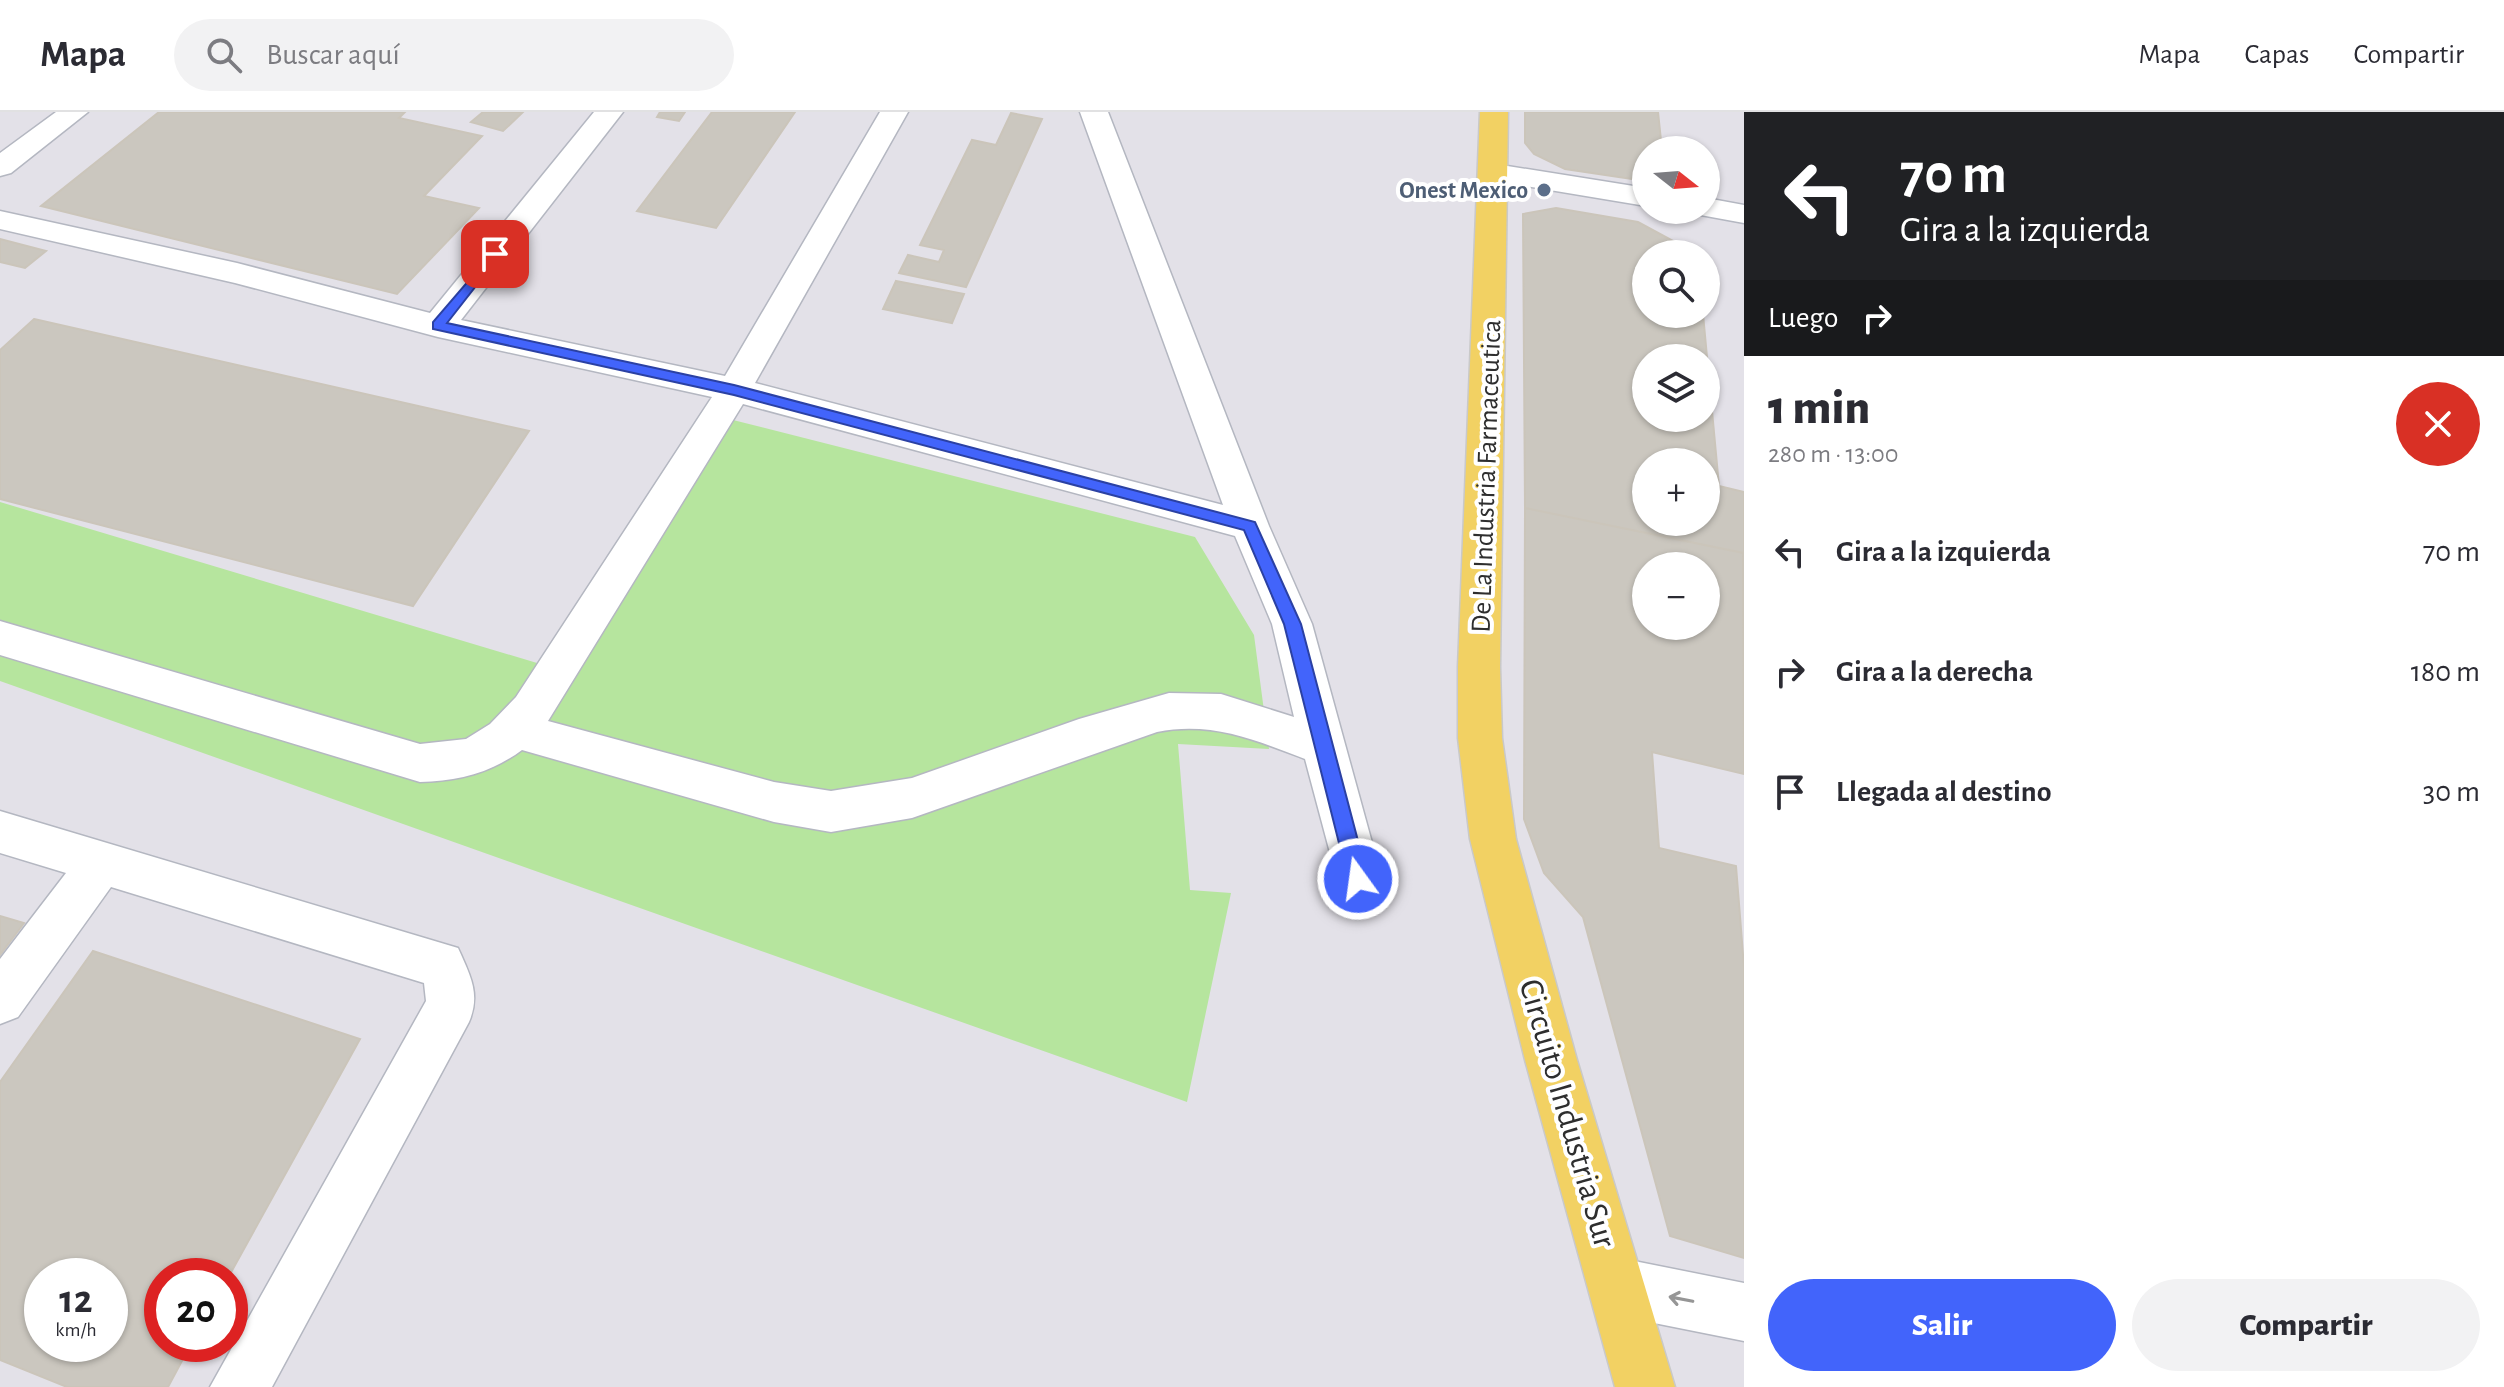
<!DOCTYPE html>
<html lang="es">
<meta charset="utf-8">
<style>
:root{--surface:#fff;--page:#f2f2f3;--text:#2b2b33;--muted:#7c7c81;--line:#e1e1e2;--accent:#4264fb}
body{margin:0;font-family:"Alegreya Sans",sans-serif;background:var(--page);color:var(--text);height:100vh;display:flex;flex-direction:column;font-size:30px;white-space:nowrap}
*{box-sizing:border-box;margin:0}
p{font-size:26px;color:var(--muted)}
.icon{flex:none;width:44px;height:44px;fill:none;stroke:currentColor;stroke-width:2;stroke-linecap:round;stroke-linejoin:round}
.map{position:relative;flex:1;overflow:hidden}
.drawer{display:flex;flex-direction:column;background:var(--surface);width:760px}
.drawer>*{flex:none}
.hud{background:#202124;color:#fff;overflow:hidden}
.needle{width:52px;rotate:107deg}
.buttons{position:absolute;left:1632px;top:24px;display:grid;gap:16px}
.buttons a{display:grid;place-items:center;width:88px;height:88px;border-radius:50%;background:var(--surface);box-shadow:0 2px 6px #0004;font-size:40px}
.speed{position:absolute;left:24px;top:1146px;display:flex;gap:16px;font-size:40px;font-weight:700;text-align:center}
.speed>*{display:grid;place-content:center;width:104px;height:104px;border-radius:50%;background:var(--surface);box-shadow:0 2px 6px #0004;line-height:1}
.speed small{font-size:20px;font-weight:400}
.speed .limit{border:12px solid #d22;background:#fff;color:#111}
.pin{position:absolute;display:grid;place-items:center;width:68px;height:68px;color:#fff;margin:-34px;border-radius:16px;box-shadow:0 4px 12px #0006}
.me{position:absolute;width:88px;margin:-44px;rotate:346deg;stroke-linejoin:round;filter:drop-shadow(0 0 6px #0008)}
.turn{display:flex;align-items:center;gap:28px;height:168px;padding:0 24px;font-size:36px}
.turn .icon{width:104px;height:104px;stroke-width:2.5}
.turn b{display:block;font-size:56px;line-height:68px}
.then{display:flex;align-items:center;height:76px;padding:0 24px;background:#0003;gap:16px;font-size:30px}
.round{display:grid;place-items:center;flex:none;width:84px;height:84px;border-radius:42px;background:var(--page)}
.summary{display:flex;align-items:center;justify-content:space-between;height:136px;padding:0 24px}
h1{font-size:48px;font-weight:800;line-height:60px}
.primary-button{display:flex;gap:16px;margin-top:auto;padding:16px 24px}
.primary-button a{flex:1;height:92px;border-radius:48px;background:var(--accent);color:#fff;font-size:32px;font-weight:800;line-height:92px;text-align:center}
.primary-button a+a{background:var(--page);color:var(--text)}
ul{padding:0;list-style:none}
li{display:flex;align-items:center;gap:24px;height:120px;padding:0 24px}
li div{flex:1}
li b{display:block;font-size:30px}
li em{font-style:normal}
header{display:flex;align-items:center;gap:48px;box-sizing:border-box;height:112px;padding:0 40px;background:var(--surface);border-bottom:2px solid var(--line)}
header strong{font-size:38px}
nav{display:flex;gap:44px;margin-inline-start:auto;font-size:28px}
.search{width:560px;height:72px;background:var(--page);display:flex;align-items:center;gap:20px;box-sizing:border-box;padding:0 28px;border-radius:44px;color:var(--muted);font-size:30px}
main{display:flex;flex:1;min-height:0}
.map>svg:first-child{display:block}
.industrial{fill:#e3e1e8;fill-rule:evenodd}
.green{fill:#b6e59e}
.building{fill:#cbc7bf;stroke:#cbc5ba;stroke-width:2;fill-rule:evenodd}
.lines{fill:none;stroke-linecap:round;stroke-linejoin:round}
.minor-casing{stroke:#b4b7c1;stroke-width:3}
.major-casing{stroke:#c9c9c9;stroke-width:3}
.minor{fill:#fff;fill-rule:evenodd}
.major{fill:#f2d163;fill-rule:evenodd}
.oneway{stroke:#969696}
.route{fill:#4264fb;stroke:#2b41a3;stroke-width:2}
.service-dot{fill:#5c6f8a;stroke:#fff;stroke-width:3}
.labels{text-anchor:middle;stroke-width:8;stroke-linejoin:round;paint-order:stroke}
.far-service-label{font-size:24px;font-weight:bold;fill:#4e5e75;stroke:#fff;text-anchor:end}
.street-label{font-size:28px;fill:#2e2e2e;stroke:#fff}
.near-street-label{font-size:34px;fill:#2e2e2e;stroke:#fff}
</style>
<header>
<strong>Mapa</strong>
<div class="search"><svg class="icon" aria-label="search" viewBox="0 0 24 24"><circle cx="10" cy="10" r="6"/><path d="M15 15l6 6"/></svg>Buscar aquí</div>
<nav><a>Mapa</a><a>Capas</a><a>Compartir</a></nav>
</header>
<main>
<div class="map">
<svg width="1744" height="1275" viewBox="0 0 1744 1275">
<rect width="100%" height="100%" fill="#efe9e1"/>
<!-- industrial -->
<path class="industrial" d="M0 0H1744V1275H0ZM1646 38H1706V98H1646ZM1646 142H1706V202H1646ZM1646 246H1706V306H1646ZM1646 350H1706V410H1646ZM1646 454H1706V514H1646ZM42 1164H110V1232H42ZM162 1164H230V1232H162Z"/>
<!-- green -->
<path class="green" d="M733 308 1195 425 1254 523 1269 637 1178 632 1190 778 1231 781 1187 990 0 569V390L547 554Z"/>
<!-- building -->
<path class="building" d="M159 0H405L399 6 482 24 424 84 479 96 397 182 41 94Z
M483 0H523L503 19 471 10Z
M660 0H685L679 9 657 5Z
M712 0H795L716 116 637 99Z
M1525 0H1658L1662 38H1646V69L1565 57 1534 42 1525 31Z
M1011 1 1042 7 966 175 899 161 908 143 939 150 944 138 920 133 972 28 996 33Z
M1556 96 1638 110 1697 142H1646V202H1703L1719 374 1744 380V441L1525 396 1523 102ZM1646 246H1706V306H1646ZM1646 350H1706V410H1646Z
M0 127 46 139 25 156 0 150Z
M896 169 964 182 952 211 883 197Z
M34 207 529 319 413 494 0 387V238Z
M1525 396 1743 441 1744 662 1652 640 1659 736 1736 754 1744 855V1146L1670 1124 1583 805 1544 761 1524 707ZM1646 454H1706V514H1646Z
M0 804 24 811 0 843Z
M93 839 360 927 229 1164H162V1232H191L168 1275H67L0 1248V970ZM42 1164H110V1232H42Z"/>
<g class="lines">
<!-- minor casing -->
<g class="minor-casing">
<path id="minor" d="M56 0H88L11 61 0 64V41Z
M594 0H623L461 208 725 264 880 0H908L755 271 1223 393 1080 0H1108L1269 414 1312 512 1382 767 1375 782 1358 789 1341 782 1305 647C1256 628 1211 609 1157 620L912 706 831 720 774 710 522 638C491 661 458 669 420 670L0 543V509L420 632 466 627 490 612 516 585 712 285 438 225 235 171 0 117V99L237 151 430 201ZM743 292 1235 424 1272 512 1294 605 1221 582 1169 581 1079 607 912 666 831 679 774 670 548 609Z
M1495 52 1646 76V94L1484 67 1480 61 1484 55Z
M1706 86 1744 93V111L1695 102 1693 98H1706Z
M0 699 458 836C470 863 481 882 469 910L272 1275H210L426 889 424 871 111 775 18 905 0 912V847L66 761 0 741Z
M1619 1146 1744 1171V1229L1619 1204 1599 1195 1590 1175 1599 1155Z"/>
</g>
<!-- major casing -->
<g class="major-casing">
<path id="major" d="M1480 0H1508L1500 555 1502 626 1516 727 1577 948 1675 1275H1615L1525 948 1470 727 1458 626V555Z"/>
</g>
<!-- minor -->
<use href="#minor" class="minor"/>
<!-- major -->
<use href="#major" class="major"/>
</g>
<!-- one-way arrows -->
<defs><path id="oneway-shaft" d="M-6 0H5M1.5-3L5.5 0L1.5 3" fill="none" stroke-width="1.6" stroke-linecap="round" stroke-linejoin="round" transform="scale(2)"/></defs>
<use class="oneway" href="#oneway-shaft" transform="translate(1681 1187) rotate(-169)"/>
<!-- route -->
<path class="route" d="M495 138 501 142 447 211 734 273 1255 410 1301 512 1368 767 1365 773 1358 776 1348 767 1284 512 1244 418 734 283 433 217V210Z"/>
<!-- markers -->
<circle class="service-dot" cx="1544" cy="78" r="8"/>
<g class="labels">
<!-- far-service labels -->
<g class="far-service-label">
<text x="1528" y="86">Onest Mexico</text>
</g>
<!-- street labels -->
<g class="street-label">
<text transform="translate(1485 364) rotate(-88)" y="10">De La Industria Farmaceutica</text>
</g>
<!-- near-street labels -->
<g class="near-street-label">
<text transform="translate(1569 1001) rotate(74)" y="12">Circuito Industria Sur</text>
</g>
</g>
</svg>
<div class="buttons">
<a><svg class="needle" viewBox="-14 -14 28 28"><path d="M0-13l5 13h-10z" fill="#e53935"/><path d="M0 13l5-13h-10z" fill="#7c7c81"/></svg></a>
<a><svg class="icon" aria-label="search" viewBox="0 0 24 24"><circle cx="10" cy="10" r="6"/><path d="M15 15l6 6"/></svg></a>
<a><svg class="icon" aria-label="layers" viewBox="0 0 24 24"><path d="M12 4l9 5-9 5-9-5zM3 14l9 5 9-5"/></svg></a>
<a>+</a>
<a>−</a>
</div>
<div class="speed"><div>12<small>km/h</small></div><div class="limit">20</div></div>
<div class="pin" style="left:495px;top:142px;background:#d93025"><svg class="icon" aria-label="arrive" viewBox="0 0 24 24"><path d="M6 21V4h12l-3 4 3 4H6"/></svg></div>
<svg class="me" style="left:1358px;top:767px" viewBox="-20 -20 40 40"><circle r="17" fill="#4264fb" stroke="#fff" stroke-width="3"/><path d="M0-11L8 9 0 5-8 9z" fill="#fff"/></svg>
</div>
<section class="drawer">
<div class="hud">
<div class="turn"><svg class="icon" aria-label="left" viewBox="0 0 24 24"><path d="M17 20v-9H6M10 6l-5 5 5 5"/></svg><div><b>70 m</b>Gira a la izquierda</div></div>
<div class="then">Luego<svg class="icon" aria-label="right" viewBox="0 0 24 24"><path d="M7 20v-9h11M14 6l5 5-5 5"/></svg></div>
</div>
<div class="summary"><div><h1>1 min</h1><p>280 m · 13:00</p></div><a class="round" style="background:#d93025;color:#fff"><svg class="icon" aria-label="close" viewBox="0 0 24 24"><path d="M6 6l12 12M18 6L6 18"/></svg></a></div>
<ul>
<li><svg class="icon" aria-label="left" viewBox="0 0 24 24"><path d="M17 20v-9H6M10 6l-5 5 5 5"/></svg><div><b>Gira a la izquierda</b></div><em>70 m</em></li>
<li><svg class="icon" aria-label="right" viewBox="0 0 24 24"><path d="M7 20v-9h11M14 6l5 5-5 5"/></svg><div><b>Gira a la derecha</b></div><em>180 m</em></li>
<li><svg class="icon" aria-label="arrive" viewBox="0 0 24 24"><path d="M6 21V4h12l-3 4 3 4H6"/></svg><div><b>Llegada al destino</b></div><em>30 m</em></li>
</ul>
<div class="primary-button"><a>Salir</a><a>Compartir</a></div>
</section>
</main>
